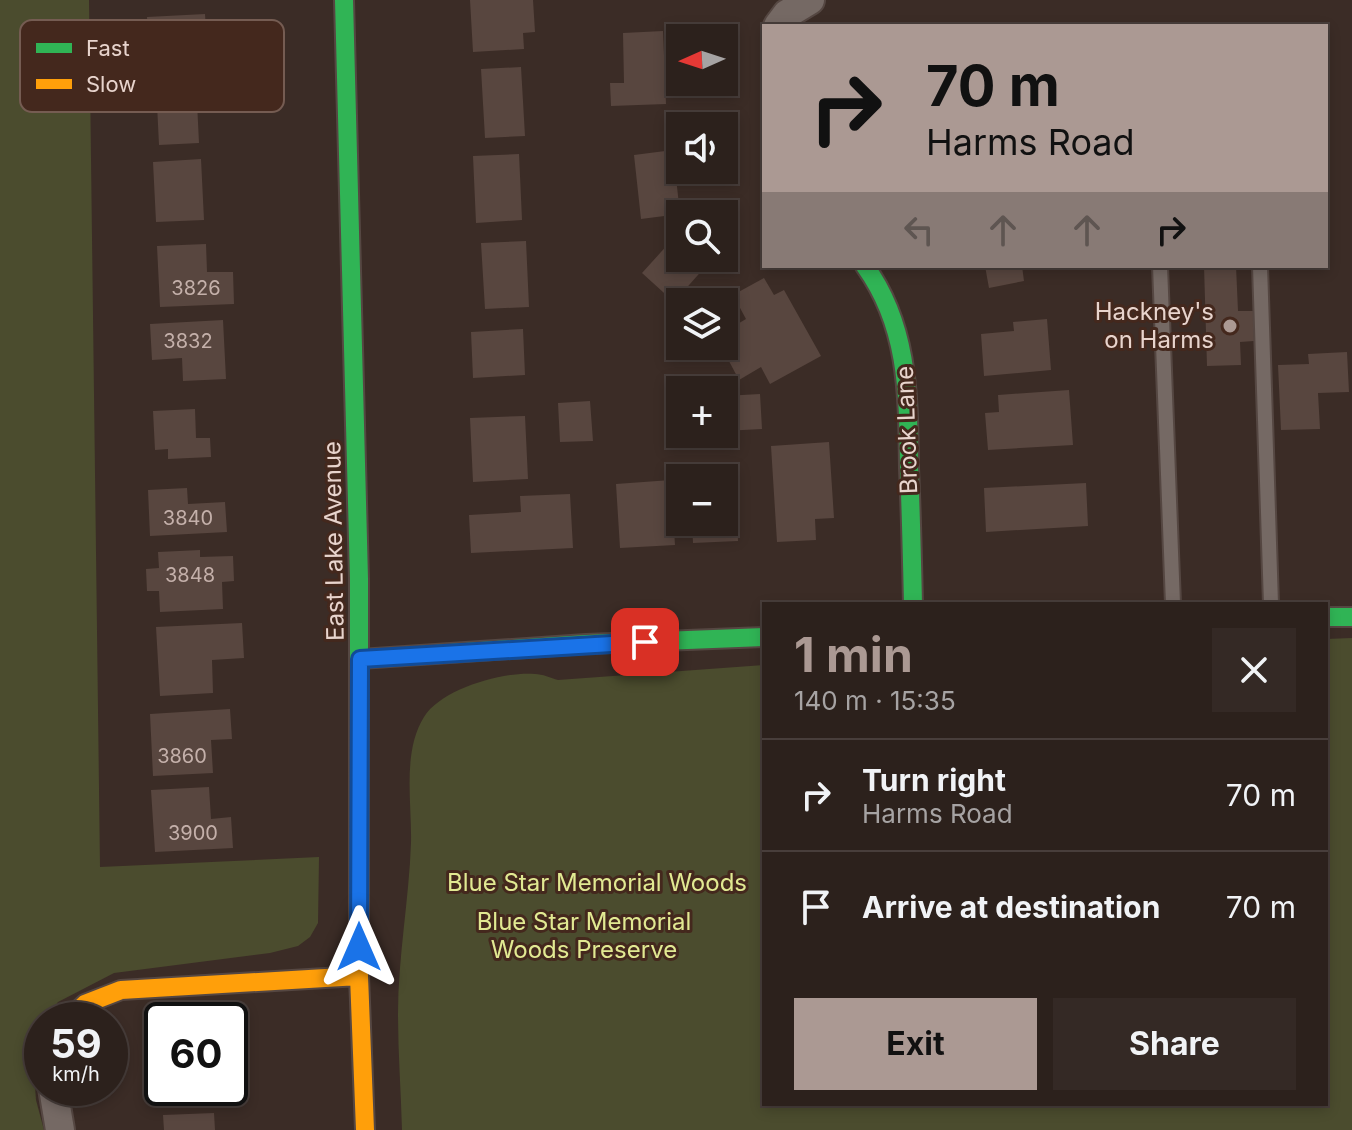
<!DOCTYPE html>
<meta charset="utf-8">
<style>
:root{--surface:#2c211c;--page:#342925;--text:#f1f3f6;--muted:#a6a3a3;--line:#483e3b;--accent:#ab9993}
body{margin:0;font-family:Inter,sans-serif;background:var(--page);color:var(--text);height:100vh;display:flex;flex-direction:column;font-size:30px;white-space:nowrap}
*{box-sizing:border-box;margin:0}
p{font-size:26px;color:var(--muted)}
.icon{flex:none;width:44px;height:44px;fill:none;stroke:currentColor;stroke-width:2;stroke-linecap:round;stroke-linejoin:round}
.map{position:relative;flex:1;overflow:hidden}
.side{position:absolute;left:762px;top:602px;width:566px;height:504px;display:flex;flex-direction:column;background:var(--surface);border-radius:0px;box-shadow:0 4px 12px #0003,0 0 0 2px var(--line)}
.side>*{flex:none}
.hud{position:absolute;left:762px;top:24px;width:566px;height:244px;border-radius:0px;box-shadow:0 4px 12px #0003,0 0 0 2px var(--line);background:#ab9993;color:#111;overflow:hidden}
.needle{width:52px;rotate:267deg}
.tools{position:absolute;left:666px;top:24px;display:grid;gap:16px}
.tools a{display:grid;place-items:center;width:72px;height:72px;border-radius:0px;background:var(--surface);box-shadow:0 4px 12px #0003,0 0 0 2px var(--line);font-size:40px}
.speed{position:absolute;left:24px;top:1002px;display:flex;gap:16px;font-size:40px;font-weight:700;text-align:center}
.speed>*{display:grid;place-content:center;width:104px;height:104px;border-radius:50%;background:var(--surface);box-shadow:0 4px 12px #0003,0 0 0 2px var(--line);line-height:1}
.speed small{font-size:20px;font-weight:400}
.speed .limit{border:4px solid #111;border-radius:12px;background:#fff;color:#111}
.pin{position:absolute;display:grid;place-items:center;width:68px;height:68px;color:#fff;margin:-34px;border-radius:16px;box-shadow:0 4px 12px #0006}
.me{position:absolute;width:88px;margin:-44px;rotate:0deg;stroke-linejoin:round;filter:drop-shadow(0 0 6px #0008)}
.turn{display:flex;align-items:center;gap:28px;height:168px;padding:0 32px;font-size:36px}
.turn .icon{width:104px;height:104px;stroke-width:2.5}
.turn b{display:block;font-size:56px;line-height:68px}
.lanes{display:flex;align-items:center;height:76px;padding:0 32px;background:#0003;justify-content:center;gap:40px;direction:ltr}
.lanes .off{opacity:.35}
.round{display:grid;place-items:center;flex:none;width:84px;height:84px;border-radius:0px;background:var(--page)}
.headline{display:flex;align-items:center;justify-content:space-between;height:136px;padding:0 32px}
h1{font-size:48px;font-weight:700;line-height:60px;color:var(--accent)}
.action{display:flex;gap:16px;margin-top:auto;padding:16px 32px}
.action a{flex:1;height:92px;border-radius:0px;background:var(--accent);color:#111;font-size:32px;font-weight:700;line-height:92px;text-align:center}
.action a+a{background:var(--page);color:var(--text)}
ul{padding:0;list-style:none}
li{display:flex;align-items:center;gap:24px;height:112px;padding:0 32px;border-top:2px solid var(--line)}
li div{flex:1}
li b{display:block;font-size:30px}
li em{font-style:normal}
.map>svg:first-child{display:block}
.green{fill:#4b4c2e}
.building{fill:#58463f}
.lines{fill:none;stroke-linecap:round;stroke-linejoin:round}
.lane-casing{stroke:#554742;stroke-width:18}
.street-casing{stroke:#554742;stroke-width:32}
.fast-casing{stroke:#554742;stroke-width:22}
.slow-casing{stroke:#554742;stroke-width:22}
.lane{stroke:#756964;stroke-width:14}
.street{stroke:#756964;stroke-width:28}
.fast{stroke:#30b455;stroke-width:18}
.slow{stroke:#ff9f0a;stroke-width:18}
.route-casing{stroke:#114b97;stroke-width:20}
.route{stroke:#1a73e8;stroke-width:14}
.poi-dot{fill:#ab9993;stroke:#44281d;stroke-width:3}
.labels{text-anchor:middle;stroke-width:6;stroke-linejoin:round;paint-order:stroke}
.number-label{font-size:20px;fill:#c4b0aa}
.poi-label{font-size:24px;fill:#e8d4cd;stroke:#44281d;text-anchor:end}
.street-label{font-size:24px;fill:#e8d4cd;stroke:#44281d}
.park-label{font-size:24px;fill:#e1e992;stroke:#44281d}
.key{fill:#44281d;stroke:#755c52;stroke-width:2}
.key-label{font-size:22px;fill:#e8d4cd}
</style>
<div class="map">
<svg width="1352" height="1130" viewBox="0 0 1352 1130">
<rect width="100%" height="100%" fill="#3b2c26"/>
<!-- green -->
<path class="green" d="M0 0H89L100 867 319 857 318 923 310 937 298 946 270 953 114 973 58 1002 46 1020H42L34 1073 36 1100 44 1130H0Z
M1352 638V1130H402C401 1091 398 1052 398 1014 398 957 409 900 411 843 412 803 402 752 424 717 441 689 504 671 535 674 542 674 551 678 558 680L764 665V1104H1326V639Z"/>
<!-- building -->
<path class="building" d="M470 0H533L535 32 523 33 524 49 473 52Z
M205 14 207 46 228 44 230 75 150 79 147 17Z
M663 31 666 104 611 106 610 83H624L623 33Z
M521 67 525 136 485 138 481 69Z
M197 102 199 143 159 145 157 104Z
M673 150 680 214 641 219 634 155Z
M519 154 522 220 476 223 473 156Z
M201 159 204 220 156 222 153 162Z
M680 231V258H713L674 302 642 273Z
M526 241 529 307 485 309 481 243Z
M206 244 207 272H233L234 304 160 307 157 246Z
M985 266H1022L1024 281 989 288Z
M1204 266H1236L1238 311H1253L1254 341 1240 342 1241 365 1207 366Z
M764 278 774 295 784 290 821 356 770 384 761 367 739 380 721 346H724V332L746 319 733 295Z
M1047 319 1051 370 984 376 981 334 1014 331 1013 322Z
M223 320 226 379 183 381 182 358 152 360 150 324Z
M523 329 525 375 473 378 471 332Z
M1347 352 1349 392 1318 393 1320 429 1281 430 1278 365 1309 364 1308 354Z
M1069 390 1073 445 988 450 985 413 999 412 998 395Z
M760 394 762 429 724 431V396Z
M590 401 593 441 560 442 558 403Z
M195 409 196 438H210L211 457 168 459V449L155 450 153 411Z
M525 416 528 479 473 482 470 418Z
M829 442 834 518 815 519 816 540 777 542 771 446Z
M735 473 738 541 693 543 692 522H724V478H688V476Z
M671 480 675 545 620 548 616 484Z
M1086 483 1088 526 986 532 984 488Z
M187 488 188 504 225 502 227 532 150 536 148 490Z
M570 494 573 548 471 553 469 515 521 512 520 496Z
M200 550V557L233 556 234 581 222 582 223 609 160 612 159 591H147L146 569 159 568 158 552Z
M242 623 244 658 212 660 213 693 160 696 156 627Z
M230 709 232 739 211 740 213 773 153 776 150 714Z
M209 787 211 819 231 817 233 848 155 852 151 790Z
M214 1113 215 1130H164L163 1115Z"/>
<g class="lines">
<!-- lane casing -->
<g class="lane-casing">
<path id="lane" d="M1160 266 1173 604
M1260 266 1271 604"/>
</g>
<!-- street casing -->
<g class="street-casing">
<path id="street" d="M778 26 787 14 810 0
M53 1088 60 1130"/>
</g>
<!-- fast casing -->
<g class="fast-casing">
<path id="fast" d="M344 0 359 579V777
M865 266C909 327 908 395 909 468 911 513 912 559 913 604
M1326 617H1352
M360 659 586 644 764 637"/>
</g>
<!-- slow casing -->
<g class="slow-casing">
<path id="slow" d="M359 777V976L365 1130
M68 1020 85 1004 121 990 359 976"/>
</g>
<!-- lane -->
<use href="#lane" class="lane"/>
<!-- street -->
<use href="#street" class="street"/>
<!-- fast -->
<use href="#fast" class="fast"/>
<!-- slow -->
<use href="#slow" class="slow"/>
</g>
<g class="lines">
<!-- route casing -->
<g class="route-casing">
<path id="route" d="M359 947 360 659 645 642"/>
</g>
<!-- route -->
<use href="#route" class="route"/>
</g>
<!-- markers -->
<circle class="poi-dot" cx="1230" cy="326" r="8"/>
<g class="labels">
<!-- number labels -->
<g class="number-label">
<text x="196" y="295">3826</text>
<text x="188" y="348">3832</text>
<text x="188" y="525">3840</text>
<text x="190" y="582">3848</text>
<text x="182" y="763">3860</text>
<text x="193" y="840">3900</text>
</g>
<!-- poi labels -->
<g class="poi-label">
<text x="1214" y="320">Hackney's<tspan x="1214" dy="28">on Harms</tspan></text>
</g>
<!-- street labels -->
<g class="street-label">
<text transform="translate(907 430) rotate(-92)" y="8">Brook Lane</text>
<text transform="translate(334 541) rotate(-91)" y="8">East Lake Avenue</text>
</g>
<!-- park labels -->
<g class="park-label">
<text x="597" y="891">Blue Star Memorial Woods</text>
<text x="584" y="930">Blue Star Memorial<tspan x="584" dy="28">Woods Preserve</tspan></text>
</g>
</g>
<!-- legend -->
<rect x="20" y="20" width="264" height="92" rx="12" class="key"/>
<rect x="36" y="43" width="36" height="10" fill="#30b455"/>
<rect x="36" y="79" width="36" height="10" fill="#ff9f0a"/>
<g class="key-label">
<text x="86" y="56">Fast</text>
<text x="86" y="92">Slow</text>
</g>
</svg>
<div class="tools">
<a><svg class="needle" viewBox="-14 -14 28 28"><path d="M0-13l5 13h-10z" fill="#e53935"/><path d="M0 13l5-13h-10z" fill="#a6a3a3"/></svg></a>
<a><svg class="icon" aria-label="sound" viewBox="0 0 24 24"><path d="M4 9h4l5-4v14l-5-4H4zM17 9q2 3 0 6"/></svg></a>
<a><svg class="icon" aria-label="search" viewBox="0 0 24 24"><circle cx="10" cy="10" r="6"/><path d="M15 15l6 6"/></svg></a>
<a><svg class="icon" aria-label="layers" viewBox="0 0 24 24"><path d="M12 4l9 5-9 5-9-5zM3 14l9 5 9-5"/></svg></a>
<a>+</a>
<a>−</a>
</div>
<div class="speed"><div>59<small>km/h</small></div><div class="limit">60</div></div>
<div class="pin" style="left:645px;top:642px;background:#d93025"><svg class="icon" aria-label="arrive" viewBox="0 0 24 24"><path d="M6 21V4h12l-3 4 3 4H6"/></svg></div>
<svg class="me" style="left:359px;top:947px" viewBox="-20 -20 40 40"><path d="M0-17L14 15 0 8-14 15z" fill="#1a73e8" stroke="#fff" stroke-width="4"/></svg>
<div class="hud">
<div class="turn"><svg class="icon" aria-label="right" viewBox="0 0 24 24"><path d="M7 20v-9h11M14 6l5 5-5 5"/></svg><div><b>70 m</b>Harms Road</div></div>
<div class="lanes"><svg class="icon off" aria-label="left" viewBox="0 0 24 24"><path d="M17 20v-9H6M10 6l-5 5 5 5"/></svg><svg class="icon off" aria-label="ahead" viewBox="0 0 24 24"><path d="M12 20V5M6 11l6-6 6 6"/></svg><svg class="icon off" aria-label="ahead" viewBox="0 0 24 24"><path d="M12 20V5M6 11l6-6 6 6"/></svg><svg class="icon" aria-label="right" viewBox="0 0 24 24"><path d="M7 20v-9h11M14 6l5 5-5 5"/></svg></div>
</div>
<section class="side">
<div class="headline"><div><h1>1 min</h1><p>140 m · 15:35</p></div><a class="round"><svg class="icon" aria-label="close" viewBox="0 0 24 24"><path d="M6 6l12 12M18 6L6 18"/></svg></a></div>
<ul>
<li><svg class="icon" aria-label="right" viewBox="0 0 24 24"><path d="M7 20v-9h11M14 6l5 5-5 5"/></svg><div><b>Turn right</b><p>Harms Road</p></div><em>70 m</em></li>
<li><svg class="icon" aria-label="arrive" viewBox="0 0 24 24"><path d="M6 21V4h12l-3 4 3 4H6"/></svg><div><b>Arrive at destination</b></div><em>70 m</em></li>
</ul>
<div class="action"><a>Exit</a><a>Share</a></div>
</section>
</div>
